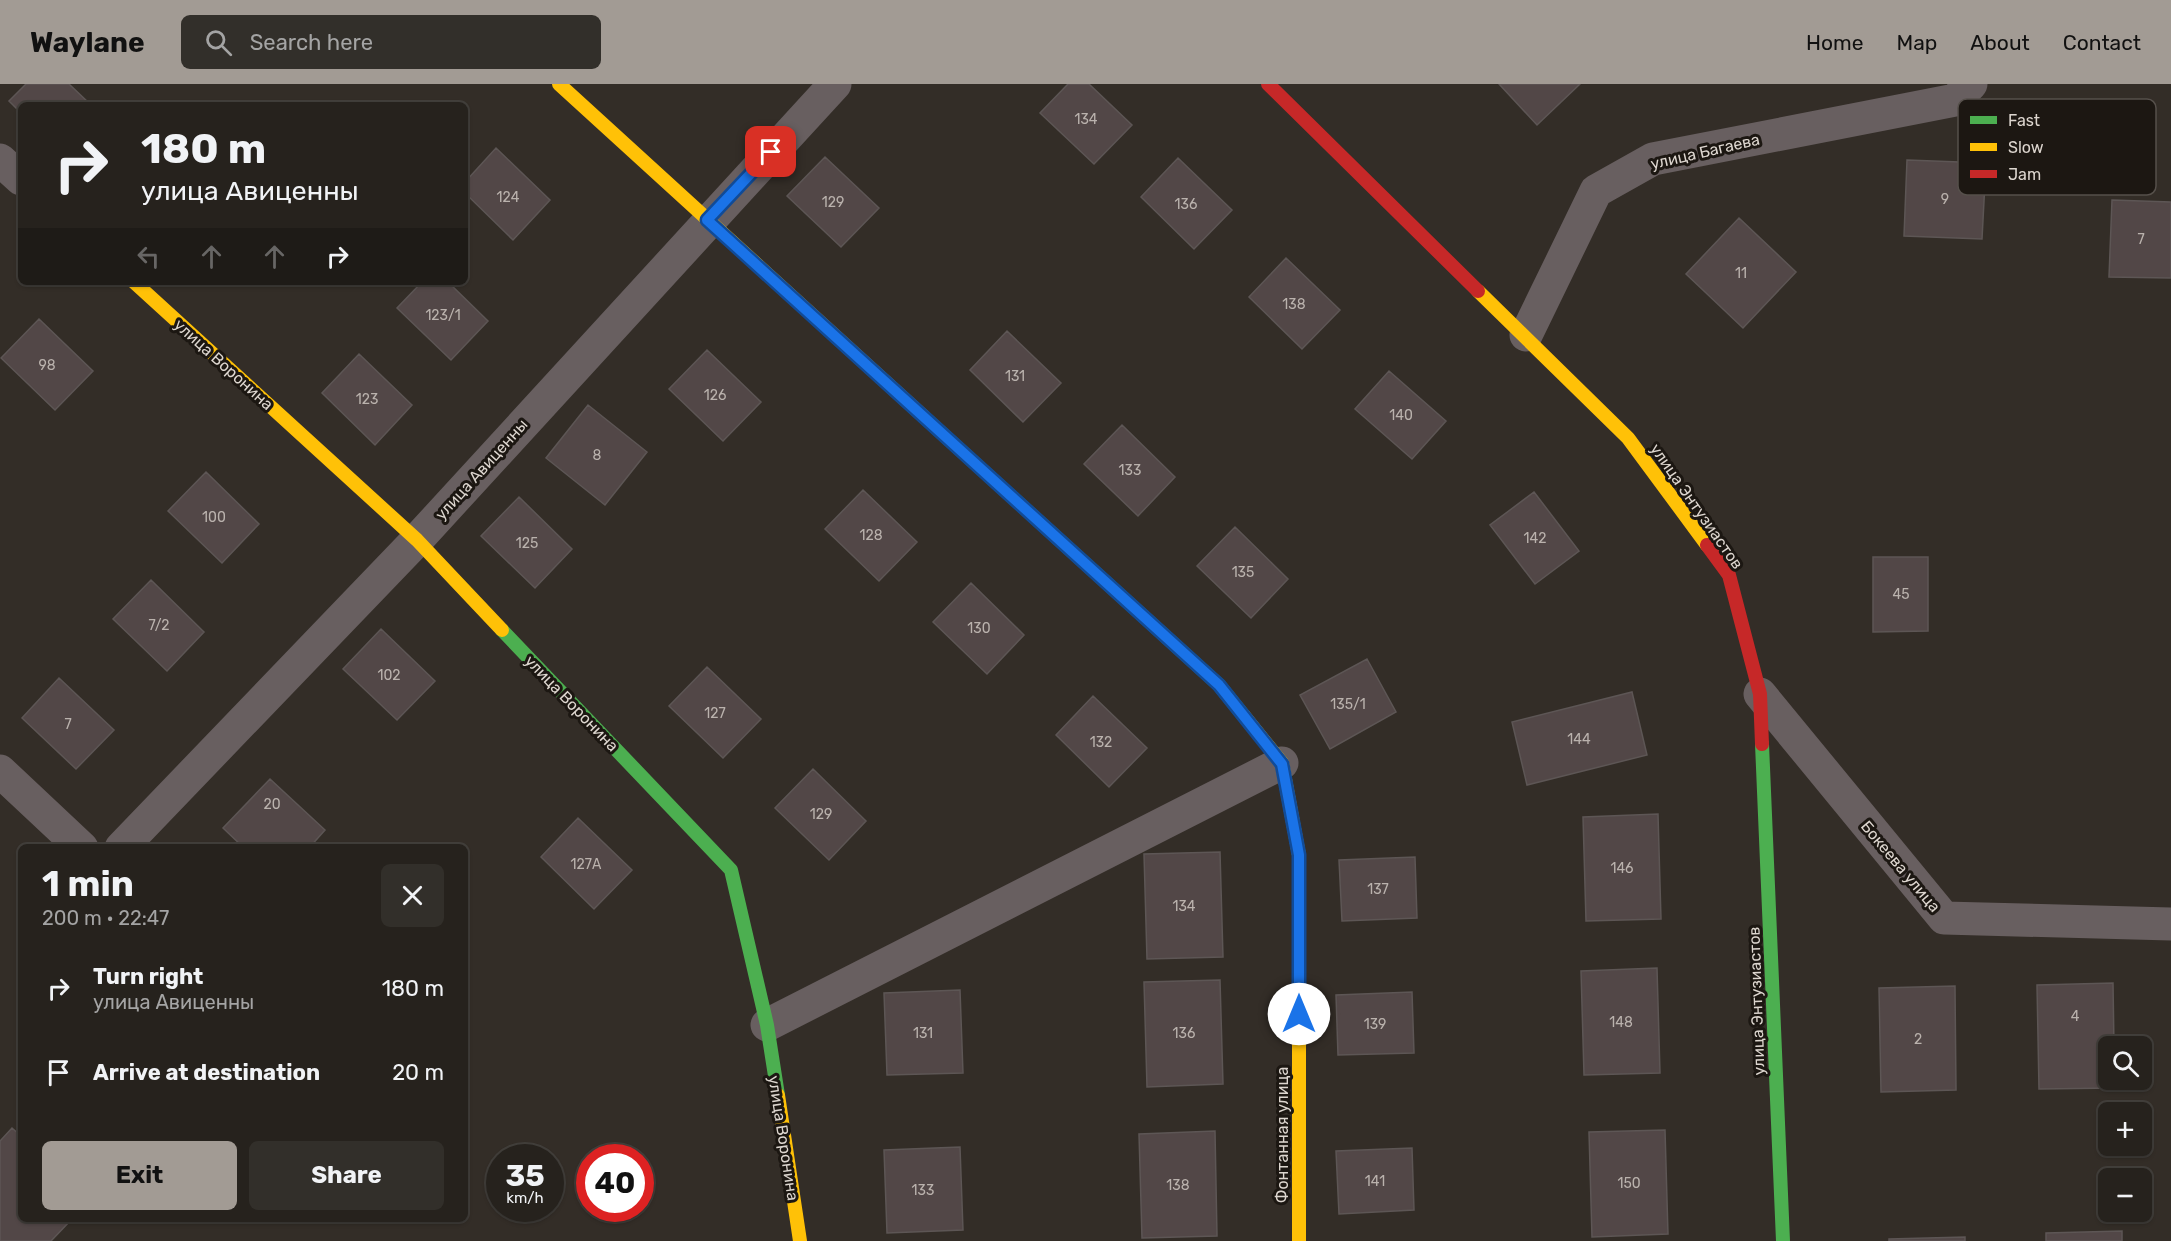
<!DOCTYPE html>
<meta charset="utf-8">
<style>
:root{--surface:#26221d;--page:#322f2a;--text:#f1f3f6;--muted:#a4a4a4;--line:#423f3b;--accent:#a29b94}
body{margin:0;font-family:Rubik,sans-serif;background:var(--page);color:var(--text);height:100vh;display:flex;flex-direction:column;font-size:22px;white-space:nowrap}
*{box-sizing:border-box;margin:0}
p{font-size:20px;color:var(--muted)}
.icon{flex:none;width:33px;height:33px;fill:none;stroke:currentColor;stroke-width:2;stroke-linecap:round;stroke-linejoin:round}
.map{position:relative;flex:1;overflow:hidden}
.side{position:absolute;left:18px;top:760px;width:450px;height:378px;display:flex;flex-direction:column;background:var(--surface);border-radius:9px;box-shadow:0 2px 4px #0004,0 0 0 2px var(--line)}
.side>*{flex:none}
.top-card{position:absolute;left:18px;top:18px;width:450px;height:183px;border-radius:9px;box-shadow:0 2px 4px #0004,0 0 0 2px var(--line);background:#26221d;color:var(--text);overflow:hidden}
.tools{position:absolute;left:2098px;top:952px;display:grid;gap:12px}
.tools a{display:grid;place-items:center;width:54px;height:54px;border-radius:9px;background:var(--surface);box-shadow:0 2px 4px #0004,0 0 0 2px var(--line);font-size:30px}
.speed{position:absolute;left:486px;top:1060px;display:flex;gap:12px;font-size:30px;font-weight:700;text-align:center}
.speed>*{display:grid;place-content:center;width:78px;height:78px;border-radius:50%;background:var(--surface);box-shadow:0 2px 4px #0004,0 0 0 2px var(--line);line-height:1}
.speed small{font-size:15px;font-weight:400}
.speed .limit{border:9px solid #d22;background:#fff;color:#111}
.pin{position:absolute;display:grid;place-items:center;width:51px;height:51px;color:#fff;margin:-26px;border-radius:12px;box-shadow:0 3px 9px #0006}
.me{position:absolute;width:66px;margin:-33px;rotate:0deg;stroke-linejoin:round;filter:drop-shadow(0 0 4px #0008)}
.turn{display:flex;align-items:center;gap:21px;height:126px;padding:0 24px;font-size:27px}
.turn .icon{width:78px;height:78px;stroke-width:2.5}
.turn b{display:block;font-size:42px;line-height:51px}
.lanes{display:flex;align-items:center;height:57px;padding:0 24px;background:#0003;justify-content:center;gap:30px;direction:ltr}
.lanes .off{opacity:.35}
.round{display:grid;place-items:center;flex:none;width:63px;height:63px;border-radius:9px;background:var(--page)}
.overview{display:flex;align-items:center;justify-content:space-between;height:102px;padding:0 24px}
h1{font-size:36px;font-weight:700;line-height:45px}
.cta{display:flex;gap:12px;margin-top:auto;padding:12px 24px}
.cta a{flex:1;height:69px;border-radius:9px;background:var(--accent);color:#111;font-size:24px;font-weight:700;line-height:69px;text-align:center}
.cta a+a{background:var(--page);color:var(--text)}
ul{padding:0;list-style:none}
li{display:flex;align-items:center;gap:18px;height:84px;padding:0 24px}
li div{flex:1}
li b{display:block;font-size:22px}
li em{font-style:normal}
header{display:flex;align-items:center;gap:36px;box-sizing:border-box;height:84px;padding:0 30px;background:var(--accent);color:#111}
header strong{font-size:28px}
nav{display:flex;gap:33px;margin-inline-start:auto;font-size:21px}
.search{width:420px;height:54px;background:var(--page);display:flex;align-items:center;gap:15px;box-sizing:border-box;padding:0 21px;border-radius:9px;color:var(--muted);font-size:22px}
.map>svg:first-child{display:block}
.building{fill:#524747;stroke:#5d5655;stroke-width:1.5}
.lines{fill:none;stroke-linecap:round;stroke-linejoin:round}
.street{stroke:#685f60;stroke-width:33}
.fast{stroke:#4caf50;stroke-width:14}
.slow{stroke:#ffc107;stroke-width:14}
.jam{stroke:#c62828;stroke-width:14}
.route-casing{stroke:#114b97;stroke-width:15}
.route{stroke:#1a73e8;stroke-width:10}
.labels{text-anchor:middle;stroke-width:6;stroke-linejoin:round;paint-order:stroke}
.number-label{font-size:14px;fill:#bab2ad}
.street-label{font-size:16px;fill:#ddd6cf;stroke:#1c1712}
.key{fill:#1c1712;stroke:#56504b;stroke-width:1.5}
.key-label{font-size:16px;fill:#ddd6cf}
</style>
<header>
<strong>Waylane</strong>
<div class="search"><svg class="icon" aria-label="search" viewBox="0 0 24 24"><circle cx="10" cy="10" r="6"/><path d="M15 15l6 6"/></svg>Search here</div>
<nav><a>Home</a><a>Map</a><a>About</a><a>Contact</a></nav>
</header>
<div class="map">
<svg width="2171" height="1157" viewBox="0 0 2171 1157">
<rect width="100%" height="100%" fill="#332d27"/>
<!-- building -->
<path class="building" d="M26 0H69L91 21H21V29L9 17Z
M1068 0H1089L1132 41 1094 80 1040 29Z
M1499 0H1580L1537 41Z
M496 64 550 116 513 156 465 109V98Z
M825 73 879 124 841 163 787 112Z
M1178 74 1232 126 1194 165 1141 113Z
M1907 76 1986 79 1982 155 1904 152Z
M2112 116 2171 118V194L2109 193Z
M1739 134 1796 188 1743 244 1686 190Z
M1286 174 1340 226 1302 265 1249 213Z
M422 198H448L488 237 451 276 397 224Z
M39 235 93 287 55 326 1 274Z
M1007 247 1061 299 1023 338 970 286Z
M707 266 761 318 723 357 669 305Z
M359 270 412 321 375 361 322 309Z
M1389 287 1446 337 1412 375 1355 325Z
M588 321 647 368 605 421 546 374Z
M1122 341 1175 393 1138 432 1084 380Z
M206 388 259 440 222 479 168 427Z
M863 406 917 458 879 497 825 445Z
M1534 408 1579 467 1535 500 1490 441Z
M519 413 572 465 535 504 481 452Z
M1235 443 1288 495 1251 534 1197 482Z
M1873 473H1928V547L1873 548Z
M151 496 204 548 167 587 113 535Z
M971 499 1024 551 987 590 933 538Z
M381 545 435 597 397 636 343 585Z
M1367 575 1396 628 1330 665 1300 611Z
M707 583 761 635 723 674 669 622Z
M59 594 114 646 76 685 22 634Z
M1632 608 1647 671 1527 701 1512 638Z
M1093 612 1147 664 1109 703 1056 651Z
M813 685 866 737 829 776 775 724Z
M270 695 325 746 309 764H244L223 744Z
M1658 730 1661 835 1586 837 1583 733Z
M578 734 632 786 594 825 541 773Z
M1220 768 1223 873 1147 875 1144 770Z
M1415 773 1417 834 1342 837 1339 776Z
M1657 884 1660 989 1584 991 1581 887Z
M1220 896 1223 1000 1147 1003 1144 898Z
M2113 899 2114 963H2109V996H2114L2115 1004 2039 1005 2037 901Z
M1955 902 1956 1006 1881 1008 1879 904Z
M960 906 963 989 887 991 884 909Z
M1412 908 1414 969 1338 971 1336 911Z
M12 1044 21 1052V1136H71L51 1157H0V1057Z
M1665 1046 1668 1150 1592 1153 1589 1048Z
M1215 1047 1217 1152 1142 1154 1139 1050Z
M960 1063 963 1146 887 1149 884 1066Z
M1412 1064 1414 1126 1339 1130 1336 1067Z
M2122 1147V1157H2046V1149Z
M1965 1153V1157H1889V1155Z"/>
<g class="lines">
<!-- street -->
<path class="street" d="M0 76 21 95
M1526 251 1596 107 1653 75 1955 16 1971 0
M1760 610 1944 834 2171 840
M0 687 82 764
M121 764 417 456 835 0
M767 941 1282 679"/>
<!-- fast -->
<path class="fast" d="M923 332 1219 601 1244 632
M502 546 731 786 767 941 778 1011
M1762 660 1783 1157"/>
<!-- slow -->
<path class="slow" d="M559 0 923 332
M134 198 417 456 502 546
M1478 207 1628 354 1707 461
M1244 632 1282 679 1299 771V1157
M778 1011 800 1157"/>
<!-- jam -->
<path class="jam" d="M1268 0 1478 207
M1707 461 1729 491 1760 610 1762 660"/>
</g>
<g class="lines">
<!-- route casing -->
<g class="route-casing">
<path id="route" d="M771 68 707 136 1219 601 1282 680 1299 771V930"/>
</g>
<!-- route -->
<use href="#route" class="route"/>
</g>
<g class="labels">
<!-- number labels -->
<g class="number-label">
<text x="1086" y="40">134</text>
<text x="508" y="118">124</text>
<text x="1945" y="120">9</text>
<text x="833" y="123">129</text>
<text x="1186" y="125">136</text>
<text x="2141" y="160">7</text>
<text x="1741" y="194">11</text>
<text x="1294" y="225">138</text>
<text x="443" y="236">123/1</text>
<text x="47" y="286">98</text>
<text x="1015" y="297">131</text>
<text x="715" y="316">126</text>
<text x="367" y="320">123</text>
<text x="1401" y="336">140</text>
<text x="597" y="376">8</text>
<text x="1130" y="391">133</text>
<text x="214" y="438">100</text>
<text x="871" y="456">128</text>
<text x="1535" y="459">142</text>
<text x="527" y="464">125</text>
<text x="1243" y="493">135</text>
<text x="1901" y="515">45</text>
<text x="159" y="546">7/2</text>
<text x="979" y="549">130</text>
<text x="389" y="596">102</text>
<text x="1348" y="625">135/1</text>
<text x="715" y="634">127</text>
<text x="68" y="645">7</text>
<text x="1579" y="660">144</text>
<text x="1101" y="663">132</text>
<text x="272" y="725">20</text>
<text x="821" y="735">129</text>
<text x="586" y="785">127А</text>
<text x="1622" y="789">146</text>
<text x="1378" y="810">137</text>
<text x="1184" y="827">134</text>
<text x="2075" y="937">4</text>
<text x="1621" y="943">148</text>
<text x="1375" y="945">139</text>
<text x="923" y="954">131</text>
<text x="1184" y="954">136</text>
<text x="1918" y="960">2</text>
<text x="1375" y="1102">141</text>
<text x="1629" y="1104">150</text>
<text x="1178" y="1106">138</text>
<text x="923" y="1111">133</text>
</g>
<!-- street labels -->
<g class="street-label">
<text transform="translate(1705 67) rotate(-13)" y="6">улица Багаева</text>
<text transform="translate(224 280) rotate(42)" y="6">улица Воронина</text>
<text transform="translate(481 385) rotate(-48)" y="6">улица Авиценны</text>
<text transform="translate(1697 422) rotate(55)" y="6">улица Энтузиастов</text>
<text transform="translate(572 619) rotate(46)" y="6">улица Воронина</text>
<text transform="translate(1901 782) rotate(50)" y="6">Бокеева улица</text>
<text transform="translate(1756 917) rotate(-92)" y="6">улица Энтузиастов</text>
<text transform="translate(1282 1051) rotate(-90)" y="6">Фонтанная улица</text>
<text transform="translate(784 1054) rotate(81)" y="6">улица Воронина</text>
</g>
</g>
<!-- legend -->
<rect x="1958" y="15" width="198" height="96" rx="9" class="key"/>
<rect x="1970" y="32" width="27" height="8" fill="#4caf50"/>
<rect x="1970" y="59" width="27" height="8" fill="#ffc107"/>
<rect x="1970" y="86" width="27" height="8" fill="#c62828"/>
<g class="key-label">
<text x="2008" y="42">Fast</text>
<text x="2008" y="69">Slow</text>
<text x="2008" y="96">Jam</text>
</g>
</svg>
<div class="tools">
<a><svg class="icon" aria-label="search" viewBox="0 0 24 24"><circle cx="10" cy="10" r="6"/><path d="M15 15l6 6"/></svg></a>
<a>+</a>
<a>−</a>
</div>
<div class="speed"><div>35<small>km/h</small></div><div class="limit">40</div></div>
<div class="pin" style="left:771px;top:68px;background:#d93025"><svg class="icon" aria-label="arrive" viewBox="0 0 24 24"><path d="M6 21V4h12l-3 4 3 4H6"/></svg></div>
<svg class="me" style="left:1299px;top:930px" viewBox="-20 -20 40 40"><circle r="19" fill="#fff"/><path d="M0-13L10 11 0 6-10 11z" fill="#1a73e8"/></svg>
<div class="top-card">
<div class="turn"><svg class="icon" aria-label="right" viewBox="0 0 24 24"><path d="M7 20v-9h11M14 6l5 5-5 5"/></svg><div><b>180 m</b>улица Авиценны</div></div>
<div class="lanes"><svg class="icon off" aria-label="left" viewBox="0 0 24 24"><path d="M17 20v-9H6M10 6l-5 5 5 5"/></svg><svg class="icon off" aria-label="ahead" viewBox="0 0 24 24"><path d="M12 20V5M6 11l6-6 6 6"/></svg><svg class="icon off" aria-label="ahead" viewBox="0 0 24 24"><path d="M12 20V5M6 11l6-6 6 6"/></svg><svg class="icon" aria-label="right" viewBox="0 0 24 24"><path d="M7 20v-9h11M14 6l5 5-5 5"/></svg></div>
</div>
<section class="side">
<div class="overview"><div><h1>1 min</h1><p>200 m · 22:47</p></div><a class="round"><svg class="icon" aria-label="close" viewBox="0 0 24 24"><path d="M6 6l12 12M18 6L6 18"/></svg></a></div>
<ul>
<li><svg class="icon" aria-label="right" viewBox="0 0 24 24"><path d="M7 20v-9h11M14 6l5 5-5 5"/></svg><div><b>Turn right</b><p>улица Авиценны</p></div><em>180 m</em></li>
<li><svg class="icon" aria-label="arrive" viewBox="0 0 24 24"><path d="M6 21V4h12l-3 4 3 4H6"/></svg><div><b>Arrive at destination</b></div><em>20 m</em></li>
</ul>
<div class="cta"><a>Exit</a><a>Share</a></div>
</section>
</div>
